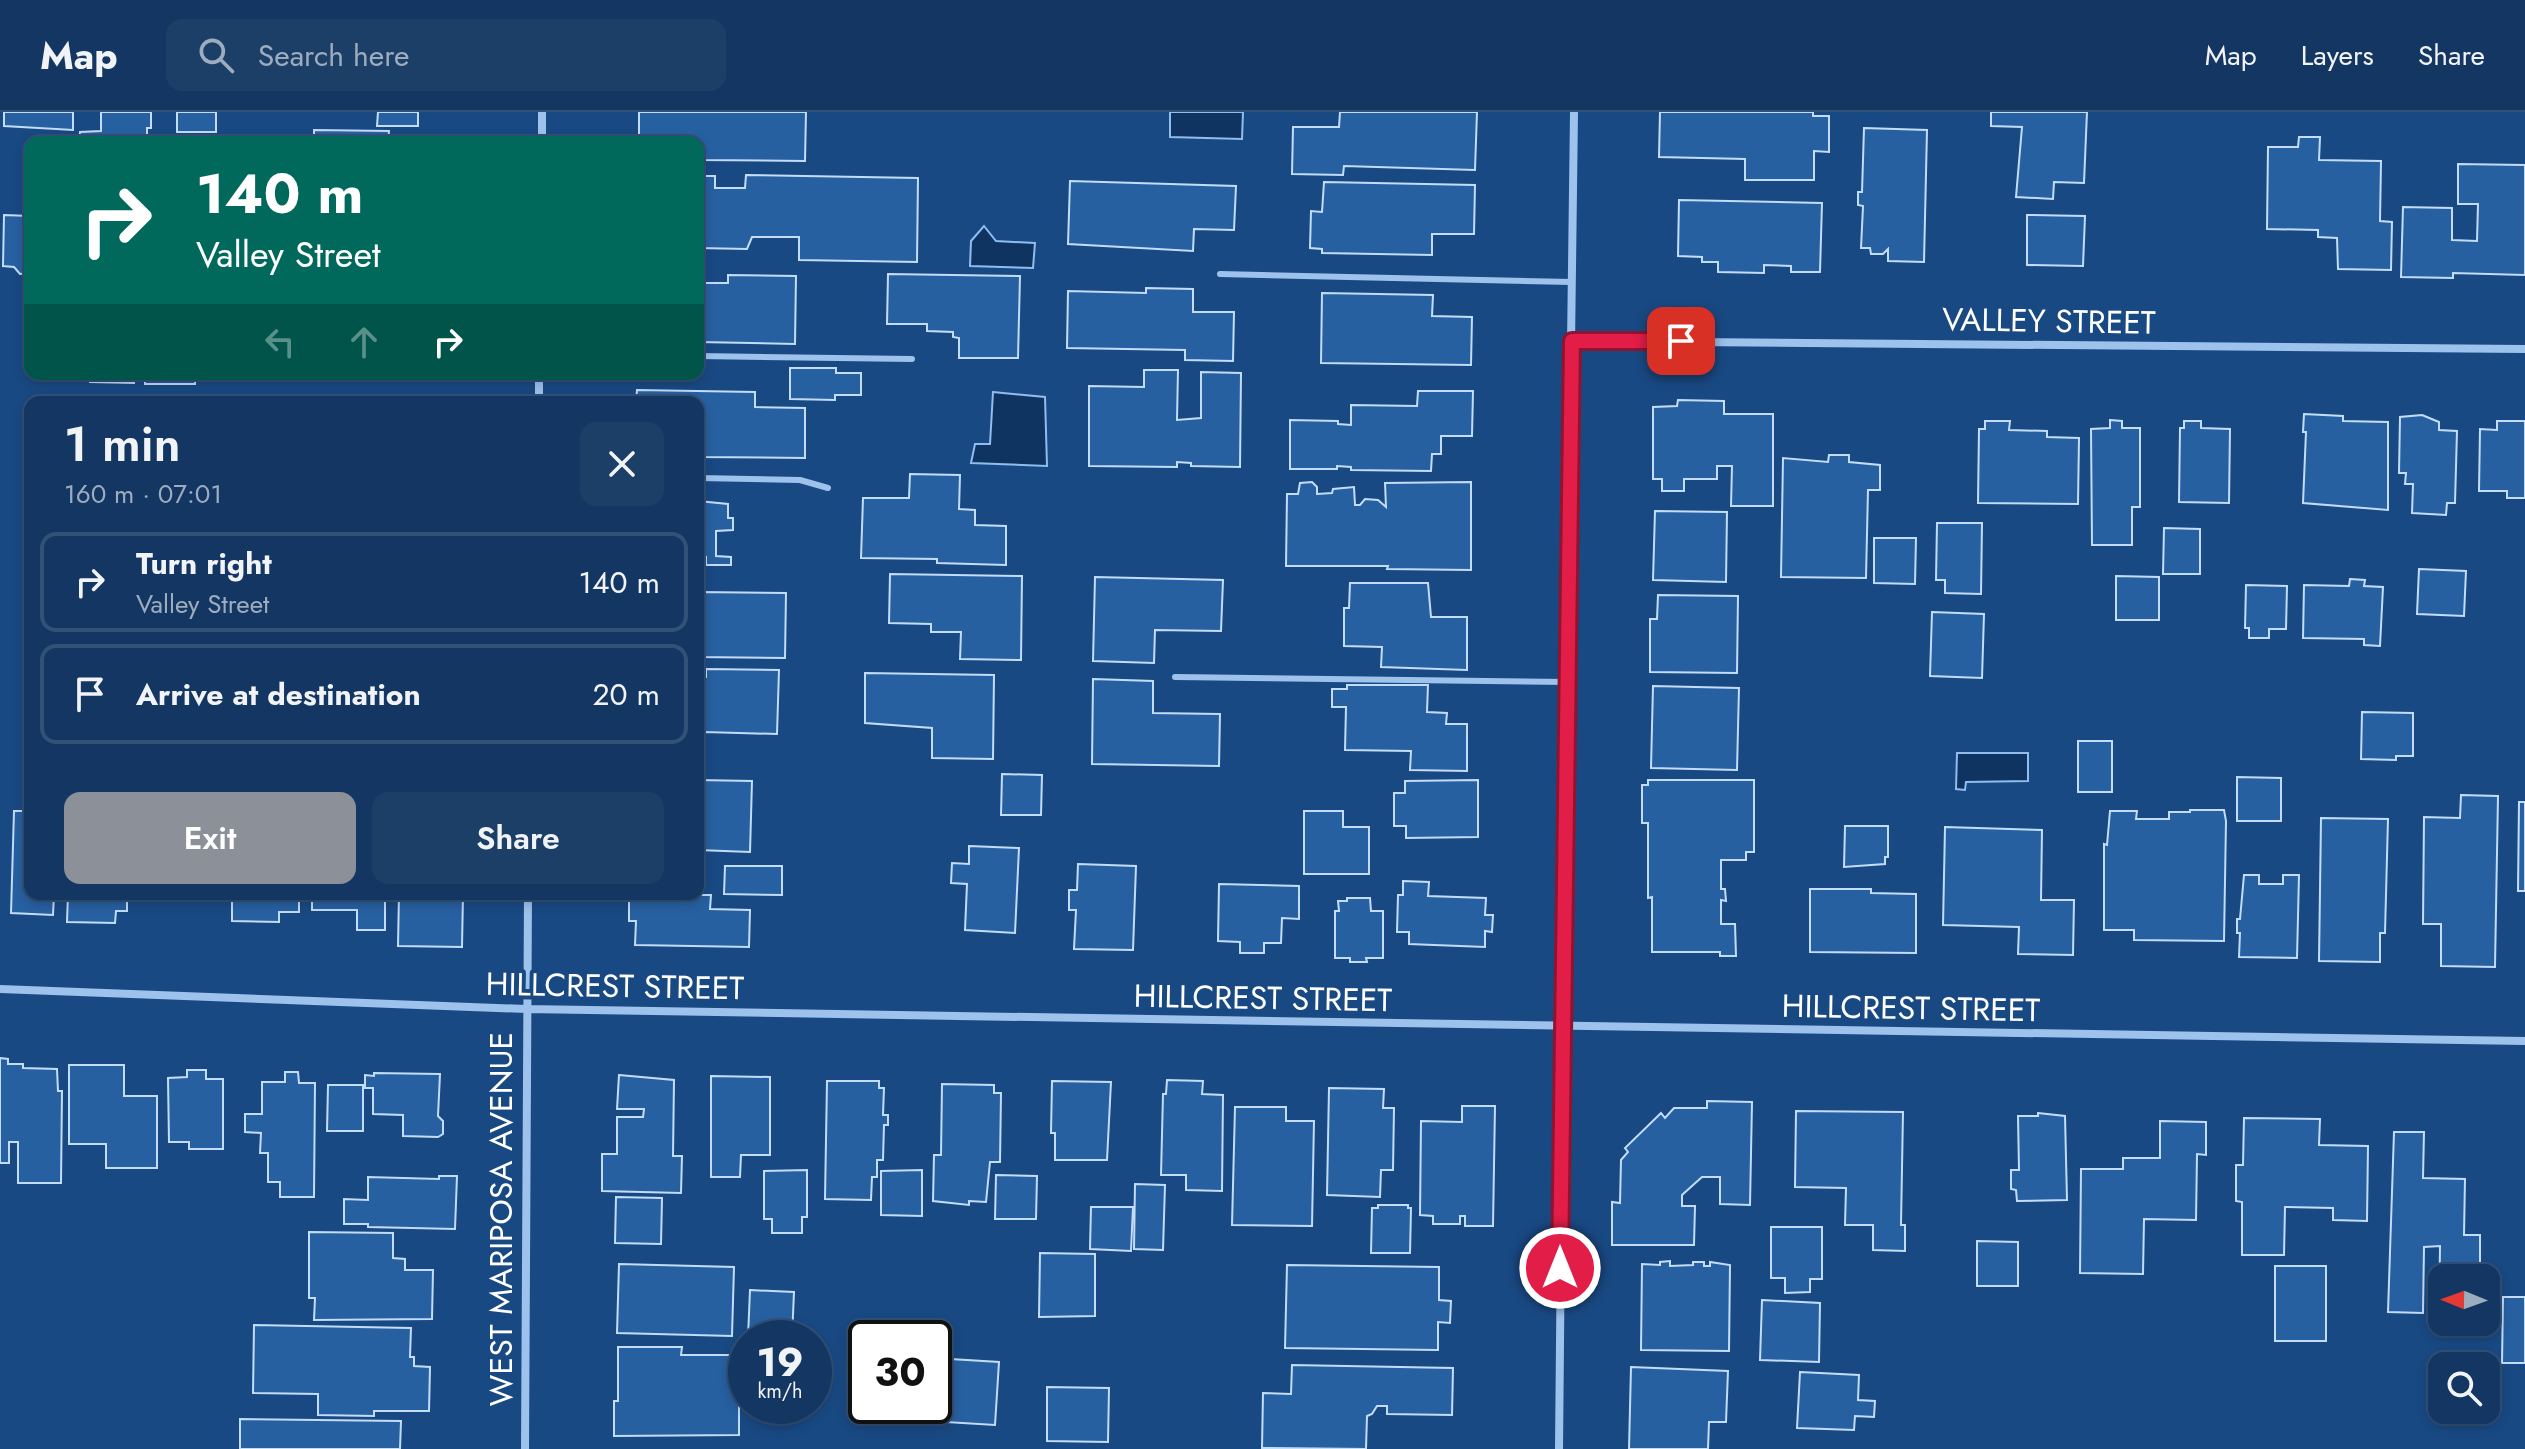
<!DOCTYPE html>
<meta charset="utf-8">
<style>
:root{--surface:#133762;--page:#1c3f68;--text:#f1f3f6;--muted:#9dacbe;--line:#325177;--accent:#8c9099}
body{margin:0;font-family:Jost,sans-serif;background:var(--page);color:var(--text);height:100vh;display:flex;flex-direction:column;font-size:30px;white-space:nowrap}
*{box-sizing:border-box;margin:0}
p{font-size:26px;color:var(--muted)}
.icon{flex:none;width:44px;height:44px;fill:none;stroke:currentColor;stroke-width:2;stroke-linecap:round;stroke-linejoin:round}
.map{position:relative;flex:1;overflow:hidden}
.panel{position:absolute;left:24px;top:284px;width:680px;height:504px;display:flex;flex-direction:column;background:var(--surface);border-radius:16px;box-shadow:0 4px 12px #0003,0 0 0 2px var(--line)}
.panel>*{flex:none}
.guide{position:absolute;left:24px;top:24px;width:680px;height:244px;border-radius:16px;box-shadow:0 4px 12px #0003,0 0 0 2px var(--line);background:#00695c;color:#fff;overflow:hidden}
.needle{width:52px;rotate:271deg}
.tools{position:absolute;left:2428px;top:1152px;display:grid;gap:16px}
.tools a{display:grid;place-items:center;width:72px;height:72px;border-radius:16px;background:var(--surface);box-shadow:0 4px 12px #0003,0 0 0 2px var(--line);font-size:40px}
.speed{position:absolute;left:728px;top:1208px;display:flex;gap:16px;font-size:40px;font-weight:700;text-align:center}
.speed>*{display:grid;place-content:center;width:104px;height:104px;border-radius:50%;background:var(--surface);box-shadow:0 4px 12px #0003,0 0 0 2px var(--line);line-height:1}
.speed small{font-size:20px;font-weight:400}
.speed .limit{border:4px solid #111;border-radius:12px;background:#fff;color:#111}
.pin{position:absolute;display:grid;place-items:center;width:68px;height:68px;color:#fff;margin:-34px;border-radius:16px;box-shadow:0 4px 12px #0006}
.me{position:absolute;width:88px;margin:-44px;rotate:0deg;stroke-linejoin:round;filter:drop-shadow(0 0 6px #0008)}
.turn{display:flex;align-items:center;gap:28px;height:168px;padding:0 40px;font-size:36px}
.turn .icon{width:104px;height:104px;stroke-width:2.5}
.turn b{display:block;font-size:56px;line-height:68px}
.lanes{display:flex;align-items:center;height:76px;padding:0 40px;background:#0003;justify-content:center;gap:40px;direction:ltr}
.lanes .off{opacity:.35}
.round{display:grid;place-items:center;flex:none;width:84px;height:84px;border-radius:16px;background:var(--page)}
.head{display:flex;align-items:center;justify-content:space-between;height:136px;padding:0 40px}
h1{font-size:48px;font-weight:600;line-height:60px}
.action{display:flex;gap:16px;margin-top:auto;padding:16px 40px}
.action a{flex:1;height:92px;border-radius:16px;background:var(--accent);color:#fff;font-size:32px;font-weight:600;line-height:92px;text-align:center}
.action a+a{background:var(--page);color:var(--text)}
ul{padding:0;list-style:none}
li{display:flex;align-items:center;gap:24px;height:100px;margin:0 16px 12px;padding:0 24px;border:4px solid var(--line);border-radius:16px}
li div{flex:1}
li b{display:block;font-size:30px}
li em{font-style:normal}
header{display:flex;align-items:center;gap:48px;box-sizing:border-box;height:112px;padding:0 40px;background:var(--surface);border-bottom:2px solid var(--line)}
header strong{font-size:38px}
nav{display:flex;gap:44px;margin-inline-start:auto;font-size:28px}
.search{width:560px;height:72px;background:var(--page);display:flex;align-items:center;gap:20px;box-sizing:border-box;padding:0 28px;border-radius:16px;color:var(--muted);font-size:30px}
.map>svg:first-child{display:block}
.water{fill:#103461;stroke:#90bdee;stroke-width:2}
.building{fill:#2760a1;stroke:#c2dcf9;stroke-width:2}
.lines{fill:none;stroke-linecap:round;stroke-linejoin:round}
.service{stroke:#9dc2ec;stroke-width:6}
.minor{stroke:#9dc2ec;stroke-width:8}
.route-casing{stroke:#92132f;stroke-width:20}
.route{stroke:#e11d48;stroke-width:14}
.labels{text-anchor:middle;stroke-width:8;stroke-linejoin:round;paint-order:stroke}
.street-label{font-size:32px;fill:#fff;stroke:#194983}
</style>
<header>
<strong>Map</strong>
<div class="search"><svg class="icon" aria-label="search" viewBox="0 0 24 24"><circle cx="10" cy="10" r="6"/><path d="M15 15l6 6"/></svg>Search here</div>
<nav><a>Map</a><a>Layers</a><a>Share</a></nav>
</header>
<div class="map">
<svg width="2525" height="1337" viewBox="0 0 2525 1337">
<rect width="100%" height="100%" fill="#194983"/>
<!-- water -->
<path class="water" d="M1170 0H1243L1242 27 1170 25Z
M984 114 996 129 1035 131 1033 156 970 154 971 129Z
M993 280 1045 285 1047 354 971 351 975 332H990Z
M1957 641H2028V669L1966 670 1965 678 1956 677Z"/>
<!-- building -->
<path class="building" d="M4 0H73V18L4 14Z
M101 0H151V16H147V28L79 30 80 20 101 19Z
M177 0H216V20H177Z
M378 0H418V14H377Z
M639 0H806L805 49 698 48V30H639Z
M1340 0H1477L1475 58 1344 54 1343 63 1292 62 1293 15H1339Z
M1660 0H1813V4H1829V40L1814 39V68H1745V47L1659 45Z
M1991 0H2087L2084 71 2054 70 2053 87 2016 85 2022 15 1991 14Z
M1864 16 1927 18 1924 150 1888 149V137L1883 142H1871L1870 136H1861L1863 94 1858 93V80H1862Z
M314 18 389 19 388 30H314Z
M2299 25H2320L2319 48 2381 49 2380 109 2392 110 2391 158 2338 157 2337 126 2318 125V118L2267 117 2268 35H2298Z
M2458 52 2525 53V163L2453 161V166L2401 165 2403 95 2452 96V128L2477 129 2478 92H2458Z
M746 63 918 66 917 150 799 148V125H752L747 137 698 136V64H715V76H745Z
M1070 69 1236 74 1234 118 1194 117 1193 139 1068 132Z
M1324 70 1475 73 1474 122H1432V143L1322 141V137L1310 136 1311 99 1322 100Z
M1679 88 1822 91 1820 160H1791V154L1764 153V161L1718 160V150H1702V145L1678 144Z
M4 103 30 104V161L20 162 14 155 3 154Z
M2027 103 2085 104 2083 154 2027 153Z
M888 162 1020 164 1018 246H959V226L953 225V220L927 219V212H887Z
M728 163 796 164 795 232 698 230V171H728Z
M1146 176 1193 177V200H1234L1233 249 1185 248V238L1067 236 1068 179 1146 181Z
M1322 181 1433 183 1432 204 1472 205 1471 253 1321 251Z
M790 256H836V261H861V283H835V288L790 287Z
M1144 258H1178L1177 308 1201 306V260L1241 261 1240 355 1191 354V351L1177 350V355L1089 354V274L1144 275Z
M90 262H134V271L90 270Z
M145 262H195V272H145Z
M272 262H448V269L272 267Z
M637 278 755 280V295L805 296V346L698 345V290H636Z
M1418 279H1473L1472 324H1441V342H1432L1431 359 1351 358V355L1337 354V357H1290V308L1338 309V312L1351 313V293L1417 294Z
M1678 288 1724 289V302H1773V394H1731L1732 354H1717V367H1684V379H1662V367H1653V295L1677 294Z
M2304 302 2343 304V309L2388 310V398L2303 391 2306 320H2303Z
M2422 303 2439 310V318L2457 319 2455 391H2447L2446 403 2412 401 2413 372H2405L2406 361H2399L2400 305Z
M2110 308 2122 309V316H2140V395H2132V433H2092L2091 317 2110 316Z
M1985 309H2010L2009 318 2047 319V325L2079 326 2078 392 1978 391 1979 317H1985Z
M2184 309H2201V316L2230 317 2229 391 2179 390 2180 316H2184Z
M2497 309H2525V386H2507V379H2479L2480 317 2497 318Z
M1829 343H1849V350L1880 353V378H1868L1866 466 1781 465 1783 346 1828 350Z
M910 362 960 363 959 397 975 398V413L1006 414V453L937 451V447L861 446 863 386H909Z
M1312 370 1317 375V382L1332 381 1333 377 1354 375 1355 393H1360L1365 387 1378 388 1386 395 1385 371 1471 370V458L1387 457 1388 454H1286L1287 382H1298L1300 371Z
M698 389 728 392V406H733V418L716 419V444L731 445V453H706V445L698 446Z
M1655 399 1727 400 1726 470 1653 468Z
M1937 411H1982L1981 482 1945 481V468H1936Z
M2164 416 2200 417V462H2163Z
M1874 426H1916L1915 472 1874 471Z
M2419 457 2466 459 2464 504 2417 502Z
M890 462 1022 464 1021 548 960 547 961 520H931V512L889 511Z
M2116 464 2159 465V508H2116Z
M1095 465 1223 468 1221 519 1155 518 1154 551 1093 549Z
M2350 467 2365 468 2364 474 2383 475 2380 534 2364 533V527L2303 526 2304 473 2349 474Z
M1350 471H1428L1431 505H1467V558L1381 555 1382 535 1344 534V496H1349Z
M2246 473 2287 474 2286 517H2269V526H2249V516H2245Z
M698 480 786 481 785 546 698 545Z
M1658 483 1738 484 1737 561 1650 560V507H1657Z
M1932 500 1984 502 1982 566 1930 564Z
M706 557 779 558 777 622 705 620V625H698V565H706Z
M865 561 994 563 993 647 932 646V616L865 611Z
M1093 567 1153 569V601L1220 602 1219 654 1092 652Z
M1347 573H1428L1427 600 1447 601 1446 612H1467V659L1410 658 1411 639 1345 638 1346 595H1332V577H1347Z
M1653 574 1739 576 1737 658 1651 656Z
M2362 600 2413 601V644H2396V648L2361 647Z
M2078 629H2112V680H2078Z
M1002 662 1042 663 1041 703H1001Z
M2237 665 2281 666V709H2237Z
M698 668 752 669 750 740 698 738Z
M1478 668V725L1406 726V714H1394V681H1405V669Z
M1648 668H1754V740H1746V748H1721V777H1725L1726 789 1721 788V812H1735L1736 844H1720V840H1652V785L1648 786V711H1642V673H1648Z
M2461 683 2498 684 2495 855 2441 854V812H2423L2424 705 2460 706Z
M2519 690H2525V779H2518Z
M2190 698H2224L2226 709 2224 829 2134 828V818H2104V732L2107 733 2110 699H2137L2136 707H2169V700H2190Z
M14 699H30V782H54L53 803 11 801Z
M1304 699H1343V715H1369V762H1304Z
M2321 706 2388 707 2385 821H2380V850L2319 849Z
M1845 714H1888V745H1885V752L1844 755Z
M1945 715 2042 718 2041 788H2074L2073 843 2018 842 2019 815 1943 813Z
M969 734 1019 736 1015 821 965 818 967 772 951 771 952 751 969 752Z
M1078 752 1136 754 1133 838 1074 837 1076 798H1069V778H1077Z
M725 754H782V783L724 782Z
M2244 763H2259V772H2283V763H2299L2297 846 2239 845 2240 821H2237V807H2240Z
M1403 769 1429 770 1428 784 1486 786 1485 803H1493L1492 820 1485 819V835L1409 832V820H1397L1398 783H1403Z
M698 772 699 783H711L710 797 750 798 749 835 635 833 636 809H629V782H698Z
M1219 772 1299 774V807L1282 806 1281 831H1264V841H1240V830L1218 829Z
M1810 777H1871V781L1916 782V841L1810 840Z
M68 782H127V799H116L115 811 67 810Z
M232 782H299V800H279V810L232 809Z
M312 782H385V818H357V798H312Z
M399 782H463L462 835 398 834Z
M1347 786H1370L1371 799H1383V846H1366L1367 850H1350V846H1335V799H1339L1338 789H1347Z
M0 946 8 947V952H23V956L57 957 58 979H62L61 1071H18V1030H9V1051H0Z
M69 953H124V984H157V1056H106V1032H69Z
M187 958H206V967H223V1037H189V1030H169L168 966 187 965Z
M285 960H298L299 971H315L314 1085H280V1070H268V1041H260L261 1021 245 1020V1002H262V970H285Z
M374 961 440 962 438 1004 443 1009V1022L438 1025 403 1024V1003L373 1002V976H365V963L374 964Z
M619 963 674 968 673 1044H682L681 1081 602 1079V1042H617V1005H643L644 997H617Z
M711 964 770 965V1043H741L740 1065H711Z
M1167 968 1203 969 1202 982 1223 983 1222 1079 1186 1078V1063H1161L1163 982H1166Z
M827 969H879V976H884L883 1003H888V1013H884L883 1048H877V1065H872L871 1088 825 1087Z
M1052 969 1111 970 1107 1048H1055V1021H1051Z
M942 972 994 973V981H1001L1000 1050H990L986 1090 969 1089V1093L933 1089 934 1043H941Z
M328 973H363V1019H327Z
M1329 976 1384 977 1383 996H1394L1393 1058H1381L1380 1085 1327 1083Z
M1707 989 1752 990 1750 1093 1720 1092V1065H1702L1682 1083V1094H1695L1694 1133H1612V1090L1620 1091 1621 1048 1628 1040 1625 1036 1661 1001 1665 1006 1674 996H1707Z
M1462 994H1495L1493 1114H1465V1104H1460V1112H1433V1104L1420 1103 1421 1009 1462 1010Z
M1235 995H1286V1009H1314L1312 1114 1232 1113Z
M1796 999 1903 1000 1901 1113H1905V1139L1873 1138V1113H1845L1846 1076 1795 1075Z
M2038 1001 2065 1004 2067 1088 2017 1089 2016 1078 2011 1077V1058H2019L2018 1004H2038Z
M2244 1006 2320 1007 2319 1033 2368 1034 2367 1109 2333 1108V1096L2285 1095 2284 1143H2242V1090L2236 1089V1053H2243Z
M2160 1009 2206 1010V1043L2197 1042 2196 1108 2144 1107 2143 1162 2080 1161 2081 1057H2123V1046H2160Z
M2394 1020H2424L2423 1066 2465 1067 2464 1123H2480V1166H2442V1201H2439L2440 1134 2424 1135 2423 1201 2388 1200Z
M807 1058V1105H802V1121H772V1107H764V1059Z
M922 1058V1104L881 1103V1059Z
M996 1063 1037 1064 1036 1107H995Z
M439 1064H457L455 1117 368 1115V1112H344V1087L368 1088V1065L439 1067Z
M1135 1072 1165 1073 1163 1138 1134 1137Z
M616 1085 662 1086 661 1132 615 1131Z
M1378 1093H1408V1096H1411L1410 1141H1371L1372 1096H1378Z
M1091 1095H1133L1131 1139 1090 1137Z
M1771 1115H1822V1167H1810V1180L1785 1181V1166H1771Z
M309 1120 393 1121V1146L405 1147V1158H433L432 1207 314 1208 315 1186H309Z
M1977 1129 2018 1130V1174H1977Z
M1040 1141 1095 1142V1204L1039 1205Z
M1670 1149V1154L1693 1153V1150H1704V1154H1710V1150L1730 1153 1729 1239 1641 1238 1642 1152 1660 1153V1150Z
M619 1152 734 1155 732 1224 617 1221Z
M1287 1153 1439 1155V1188L1451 1189 1450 1211 1438 1210V1238L1285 1236Z
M2275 1154H2326V1229H2275Z
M750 1178 794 1180 792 1226 748 1225Z
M2503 1185H2525V1251H2502Z
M1762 1188 1820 1191 1819 1250 1760 1248Z
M254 1213 411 1216 410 1245H414V1254L430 1255 429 1299H374V1304L318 1303V1282L253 1281Z
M618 1235H682L681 1243H733V1283H739V1323L614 1324V1289H618Z
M934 1246 999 1250 995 1313 913 1308V1294H934Z
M1292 1253 1453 1256 1452 1303 1387 1302V1294H1377L1372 1302 1367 1304 1366 1337 1262 1336 1263 1281 1291 1282Z
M1631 1255 1728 1259 1726 1310H1709L1708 1337H1629Z
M1800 1260 1859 1263 1858 1288 1875 1289 1874 1305 1855 1304 1854 1318 1797 1316Z
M1047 1275 1109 1276 1108 1330 1047 1329Z
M240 1307 401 1309 400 1337H240Z"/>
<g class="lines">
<!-- service -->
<path class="service" d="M1220 162 1571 170
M698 244 912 247
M698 366 800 368 828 376
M1175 565 1567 570"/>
<!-- minor -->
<path class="minor" d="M542 30V0
M1572 229 2525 237
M539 290V262
M0 877 526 897 2525 929
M525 1337 528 782
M1559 1337C1562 891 1568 446 1574 0"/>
</g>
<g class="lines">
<!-- route casing -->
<g class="route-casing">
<path id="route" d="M1560 1156 1572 229H1681"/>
</g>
<!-- route -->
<use href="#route" class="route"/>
</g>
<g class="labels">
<!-- street labels -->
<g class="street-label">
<text transform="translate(2049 209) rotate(1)" y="11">VALLEY STREET</text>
<text transform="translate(615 874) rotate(1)" y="11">HILLCREST STREET</text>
<text transform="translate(1263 886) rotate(1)" y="11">HILLCREST STREET</text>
<text transform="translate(1911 896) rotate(1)" y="11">HILLCREST STREET</text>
<text transform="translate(501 1107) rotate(-90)" y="11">WEST MARIPOSA AVENUE</text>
</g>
</g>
</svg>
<div class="tools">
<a><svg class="needle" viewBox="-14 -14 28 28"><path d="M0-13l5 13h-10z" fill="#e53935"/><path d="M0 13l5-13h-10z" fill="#9dacbe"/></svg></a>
<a><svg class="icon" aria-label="search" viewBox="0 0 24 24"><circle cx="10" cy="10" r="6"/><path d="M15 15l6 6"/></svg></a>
</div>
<div class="speed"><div>19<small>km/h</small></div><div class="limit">30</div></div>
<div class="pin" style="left:1681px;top:229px;background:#d93025"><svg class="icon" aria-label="arrive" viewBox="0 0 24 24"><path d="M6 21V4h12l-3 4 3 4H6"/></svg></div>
<svg class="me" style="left:1560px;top:1156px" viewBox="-20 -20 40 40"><circle r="17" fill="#e11d48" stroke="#fff" stroke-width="3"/><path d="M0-11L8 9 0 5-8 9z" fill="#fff"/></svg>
<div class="guide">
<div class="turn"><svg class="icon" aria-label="right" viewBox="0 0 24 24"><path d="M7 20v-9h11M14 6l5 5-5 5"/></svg><div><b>140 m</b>Valley Street</div></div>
<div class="lanes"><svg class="icon off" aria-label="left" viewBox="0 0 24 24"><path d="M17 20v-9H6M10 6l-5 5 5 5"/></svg><svg class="icon off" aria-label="ahead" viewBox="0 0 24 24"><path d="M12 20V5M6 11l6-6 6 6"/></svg><svg class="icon" aria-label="right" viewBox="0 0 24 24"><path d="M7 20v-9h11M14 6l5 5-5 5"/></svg></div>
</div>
<section class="panel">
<div class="head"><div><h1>1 min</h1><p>160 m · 07:01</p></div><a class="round"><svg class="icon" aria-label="close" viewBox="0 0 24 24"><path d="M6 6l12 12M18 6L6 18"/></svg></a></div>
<ul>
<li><svg class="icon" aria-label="right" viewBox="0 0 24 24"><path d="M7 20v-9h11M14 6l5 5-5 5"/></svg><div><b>Turn right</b><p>Valley Street</p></div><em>140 m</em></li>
<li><svg class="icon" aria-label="arrive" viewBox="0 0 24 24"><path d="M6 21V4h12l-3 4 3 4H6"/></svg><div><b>Arrive at destination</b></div><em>20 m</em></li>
</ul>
<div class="action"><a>Exit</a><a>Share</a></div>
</section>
</div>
